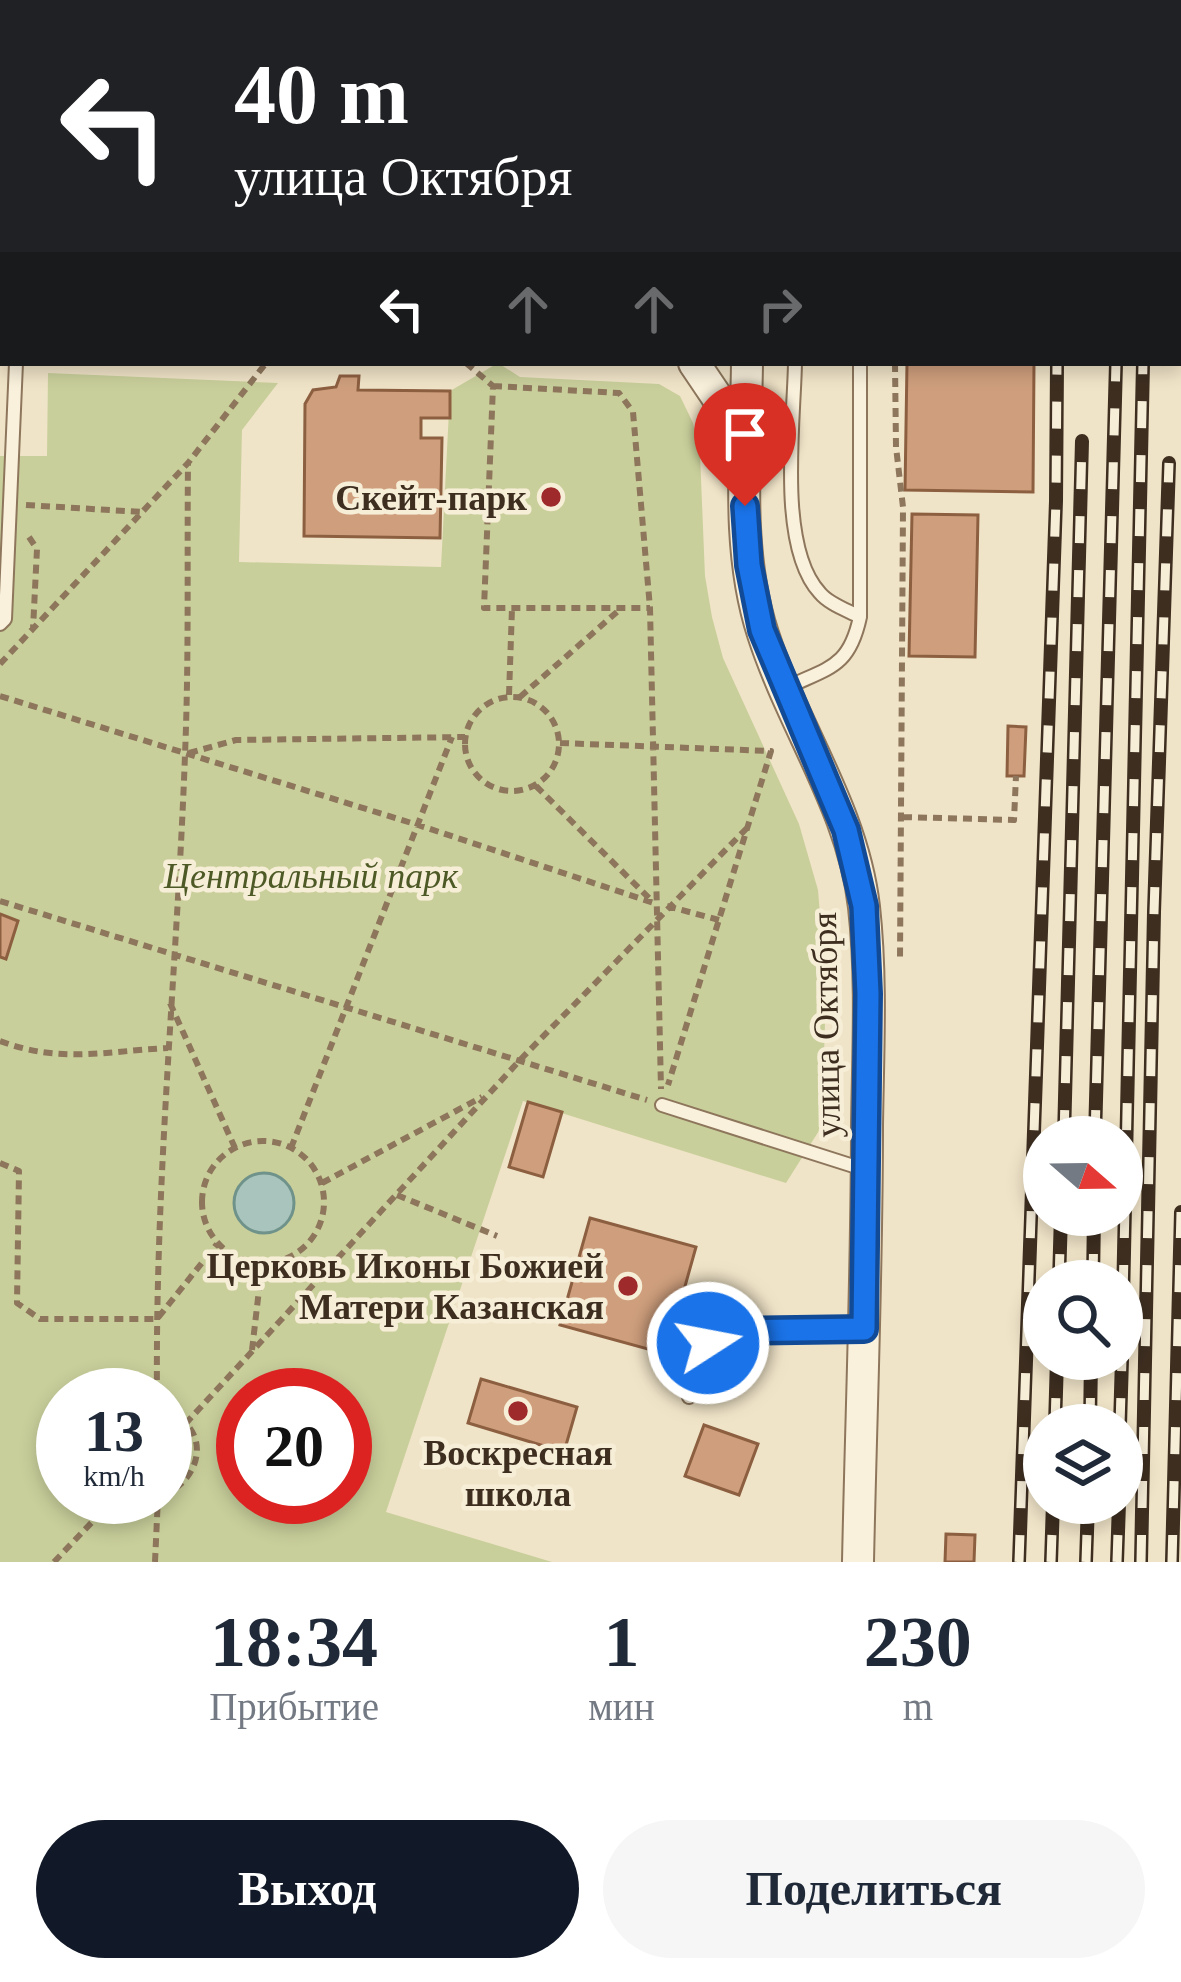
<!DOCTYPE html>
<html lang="ru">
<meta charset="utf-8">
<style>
:root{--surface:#fff;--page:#f6f6f7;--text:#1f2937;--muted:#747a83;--accent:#111827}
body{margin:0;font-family:Georgia,serif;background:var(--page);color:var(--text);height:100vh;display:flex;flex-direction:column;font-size:45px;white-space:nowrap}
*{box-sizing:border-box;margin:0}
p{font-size:39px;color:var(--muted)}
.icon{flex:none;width:66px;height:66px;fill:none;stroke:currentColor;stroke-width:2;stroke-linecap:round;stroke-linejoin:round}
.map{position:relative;height:1562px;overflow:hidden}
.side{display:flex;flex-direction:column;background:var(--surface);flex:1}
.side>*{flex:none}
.hud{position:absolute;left:0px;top:0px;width:1182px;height:366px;box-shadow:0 6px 18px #0003;background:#202124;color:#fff;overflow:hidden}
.needle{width:78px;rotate:110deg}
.buttons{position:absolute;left:1023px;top:1116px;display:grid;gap:24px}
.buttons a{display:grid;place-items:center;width:120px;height:120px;border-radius:50%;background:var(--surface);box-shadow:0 6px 18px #0003;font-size:60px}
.speed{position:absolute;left:36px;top:1368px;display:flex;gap:24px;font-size:60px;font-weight:700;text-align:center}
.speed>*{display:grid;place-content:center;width:156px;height:156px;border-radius:50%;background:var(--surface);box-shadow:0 6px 18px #0003;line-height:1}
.speed small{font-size:30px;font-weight:400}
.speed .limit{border:18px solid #d22;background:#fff;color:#111}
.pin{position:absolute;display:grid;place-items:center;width:102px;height:102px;color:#fff;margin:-123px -51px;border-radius:50% 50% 50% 0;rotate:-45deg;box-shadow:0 0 12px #0007}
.pin .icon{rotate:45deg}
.me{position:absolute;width:132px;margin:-66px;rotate:79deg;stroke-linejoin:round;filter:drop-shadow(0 0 9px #0008)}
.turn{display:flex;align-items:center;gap:42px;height:252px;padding:0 36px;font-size:54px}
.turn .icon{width:156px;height:156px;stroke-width:2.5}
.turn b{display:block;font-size:84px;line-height:102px}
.lanes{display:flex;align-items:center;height:114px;padding:0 36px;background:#0003;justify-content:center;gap:60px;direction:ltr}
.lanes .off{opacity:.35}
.eta{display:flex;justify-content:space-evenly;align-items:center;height:204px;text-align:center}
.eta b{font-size:72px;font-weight:800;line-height:84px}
.action{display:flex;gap:24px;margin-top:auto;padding:24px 36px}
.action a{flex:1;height:138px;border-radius:72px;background:var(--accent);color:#fff;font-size:48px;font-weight:800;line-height:138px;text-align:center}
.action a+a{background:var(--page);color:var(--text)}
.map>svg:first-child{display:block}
.green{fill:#c9cf9b;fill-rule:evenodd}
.water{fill:#a9c4bc;stroke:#6f938a;stroke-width:3}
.building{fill:#cf9f7d;stroke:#8d5f41;stroke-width:3}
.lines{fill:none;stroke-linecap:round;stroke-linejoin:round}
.service-casing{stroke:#8d765c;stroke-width:16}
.minor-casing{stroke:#8d765c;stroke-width:28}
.tertiary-casing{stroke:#8d765c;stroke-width:34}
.path{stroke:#8d765c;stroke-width:6;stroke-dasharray:9 6;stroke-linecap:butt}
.service{stroke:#faf1dc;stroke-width:12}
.minor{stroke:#faf1dc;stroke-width:24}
.tertiary{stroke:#faf1dc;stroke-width:30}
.rail-casing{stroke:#3d2e20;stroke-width:14}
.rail{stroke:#f7eed8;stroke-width:9;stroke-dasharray:27;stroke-linecap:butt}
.route-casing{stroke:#114b97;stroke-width:30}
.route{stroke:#1a73e8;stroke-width:21}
.poi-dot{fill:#9e2a2b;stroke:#f7eed8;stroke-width:4.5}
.labels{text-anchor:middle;stroke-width:9;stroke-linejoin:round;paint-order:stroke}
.poi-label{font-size:36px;font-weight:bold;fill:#3d2e20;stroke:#f7eed8;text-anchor:end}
.park-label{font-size:36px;font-style:italic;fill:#4d5a26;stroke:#f7eed8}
.street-label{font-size:36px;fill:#3d2e20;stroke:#f7eed8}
</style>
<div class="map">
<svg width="1181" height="1562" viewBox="0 0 1181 1562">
<rect width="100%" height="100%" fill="#f0e4c8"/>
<!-- green -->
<path class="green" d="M0 0H479L3 3V248Z
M498 363 520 377 659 384 680 396 693 423 700 454 705 576 712 617 723 658 799 824 818 890 826 988 822 1126 786 1183 523 1101 386 1512 552 1562H0V456H47L48 373 278 383 242 430 239 562 441 567 450 391ZM63 1395H165V1497H63ZM243 1395H345V1497H243Z"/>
<!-- water -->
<path class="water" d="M234 1203a30 30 0 1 1 60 0a30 30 0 1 1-60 0Z"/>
<!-- building -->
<path class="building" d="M905 0H1043L905 3Z
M907 363H1034L1033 492 905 490Z
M340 376H359L358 390 450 391V418H421V438H442L440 538 304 536 305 404 313 390 336 387Z
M912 514 978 515 975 657 909 656Z
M1008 726 1026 727 1024 776H1007Z
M0 914 18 921 6 959 0 957Z
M528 1102 562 1112 543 1177 509 1167Z
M590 1218 696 1247 666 1354 560 1325Z
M481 1379 577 1407 564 1452 468 1423Z
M704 1425 758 1444 739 1495 685 1476Z
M946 1534 975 1535 974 1562H945Z"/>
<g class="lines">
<!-- service casing -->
<g class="service-casing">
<path id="service" d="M800 3V0
M862 3V0
M795 363C794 423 777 547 820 593 829 604 847 610 860 617
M0 624 5 619 16 363
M786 688C829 667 849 668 860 617V363
M662 1105 866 1170
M689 1397 708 1343 737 1331 863 1329"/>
</g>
<!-- minor casing -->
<g class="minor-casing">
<path id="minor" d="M749 3 750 0"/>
</g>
<!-- tertiary casing -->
<g class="tertiary-casing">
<path id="tertiary" d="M0 277H3
M694 363 721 403 736 453
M747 363C746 452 735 549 763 634 793 727 853 809 864 907 872 979 868 1053 867 1125 867 1271 861 1416 858 1562"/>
</g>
<!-- path -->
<path class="path" d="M327 3V0
M425 3V0
M523 3 528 0
M0 49H3
M0 90H3
M0 195H3
M466 363 493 386 484 608H650
M895 363 896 447 903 507 900 959
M493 386 619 393 633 412 650 608 661 1089
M26 505 142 512
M29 537 37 549 33 629
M0 664 188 463 266 363
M509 695 512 608
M0 696 418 825 654 903
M465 744a47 47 0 1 1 94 0a47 47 0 1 1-94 0Z
M520 697 618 611
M560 743 771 751 668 1085
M189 753 236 740 465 737
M536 786 653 902
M903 817 1014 820 1016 776
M0 901 647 1100
M667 906 719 920
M170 1003 235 1148
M0 1041C61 1064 106 1051 168 1048
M202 1202a61 61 0 1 1 122 0a61 61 0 1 1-122 0Z
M291 1148 452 737
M0 1163 19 1171 17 1303 40 1319H157L217 1244
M322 1183 482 1097
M397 1195 497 1236
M252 1350 262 1264
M157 1395C155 1181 177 969 185 755 189 658 187 560 188 463
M165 1412C211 1426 204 1477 165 1494
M165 1446 521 1059 747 828
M54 1562 116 1497
M155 1562 158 1497"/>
<!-- service -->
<use href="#service" class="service"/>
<!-- minor -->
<use href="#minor" class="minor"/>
<!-- tertiary -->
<use href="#tertiary" class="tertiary"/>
<!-- rail casing -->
<g class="rail-casing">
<path id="rail" d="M1060 3V0
M1126 3V0
M1149 3 1150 0
M1064 1137 1082 441
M1095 1137 1116 363
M1059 1281 1061 1215
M1093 1281 1094 1215
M1122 1346 1143 363
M1055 1425 1057 1359
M1090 1425 1091 1359
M1120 1425 1122 1359
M1019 1562 1056 501 1057 363
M1051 1562 1053 1503
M1086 1562 1088 1503
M1117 1562 1119 1503
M1141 1562 1154 912 1169 463
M1172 1562 1181 1212"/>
</g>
<!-- rail -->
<use href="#rail" class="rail"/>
</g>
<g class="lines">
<!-- route casing -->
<g class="route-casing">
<path id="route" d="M708 1343 737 1331 864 1329 868 994 864 906 846 830 762 630 749 565 745 506"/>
</g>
<!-- route -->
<use href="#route" class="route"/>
</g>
<!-- markers -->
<g class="poi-dot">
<circle cx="551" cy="497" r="12"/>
<circle cx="628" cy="1286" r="12"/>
<circle cx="518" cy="1411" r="12"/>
</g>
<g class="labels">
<!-- poi labels -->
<g class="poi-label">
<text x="527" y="510">Скейт-парк</text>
<text x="604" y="1278">Церковь Иконы Божией<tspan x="604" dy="41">Матери Казанская</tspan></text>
<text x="518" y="1465" text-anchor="middle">Воскресная<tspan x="518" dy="41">школа</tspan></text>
</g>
<!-- park labels -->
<g class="park-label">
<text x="311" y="888">Центральный парк</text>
</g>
<!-- street labels -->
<g class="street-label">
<text transform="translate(825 1025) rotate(-91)" y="13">улица Октября</text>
</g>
</g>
</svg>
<div class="buttons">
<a><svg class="needle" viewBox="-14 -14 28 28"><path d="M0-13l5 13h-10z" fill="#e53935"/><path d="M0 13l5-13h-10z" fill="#747a83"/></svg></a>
<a><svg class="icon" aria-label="search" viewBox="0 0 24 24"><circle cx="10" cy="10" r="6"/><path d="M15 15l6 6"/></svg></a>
<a><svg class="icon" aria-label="layers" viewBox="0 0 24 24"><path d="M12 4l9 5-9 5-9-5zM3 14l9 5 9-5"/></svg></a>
</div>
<div class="speed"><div>13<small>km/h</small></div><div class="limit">20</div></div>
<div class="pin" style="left:745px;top:506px;background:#d93025"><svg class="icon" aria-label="arrive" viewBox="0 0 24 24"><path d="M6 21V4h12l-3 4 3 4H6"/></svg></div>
<svg class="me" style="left:708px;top:1343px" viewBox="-20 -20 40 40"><circle r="17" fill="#1a73e8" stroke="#fff" stroke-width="3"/><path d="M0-11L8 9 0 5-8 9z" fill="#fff"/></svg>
<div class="hud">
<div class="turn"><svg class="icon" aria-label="left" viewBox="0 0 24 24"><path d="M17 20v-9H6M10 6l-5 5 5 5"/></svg><div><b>40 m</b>улица Октября</div></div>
<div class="lanes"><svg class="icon" aria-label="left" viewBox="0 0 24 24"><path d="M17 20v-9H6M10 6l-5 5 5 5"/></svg><svg class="icon off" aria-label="ahead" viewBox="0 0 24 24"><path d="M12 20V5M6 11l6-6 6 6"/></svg><svg class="icon off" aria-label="ahead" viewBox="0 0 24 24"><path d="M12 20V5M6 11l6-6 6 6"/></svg><svg class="icon off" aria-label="right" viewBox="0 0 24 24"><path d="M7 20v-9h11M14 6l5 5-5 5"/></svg></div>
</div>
</div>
<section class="side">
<div class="eta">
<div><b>18:34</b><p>Прибытие</p></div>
<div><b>1</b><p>мин</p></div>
<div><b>230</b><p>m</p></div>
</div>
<div class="action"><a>Выход</a><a>Поделиться</a></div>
</section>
